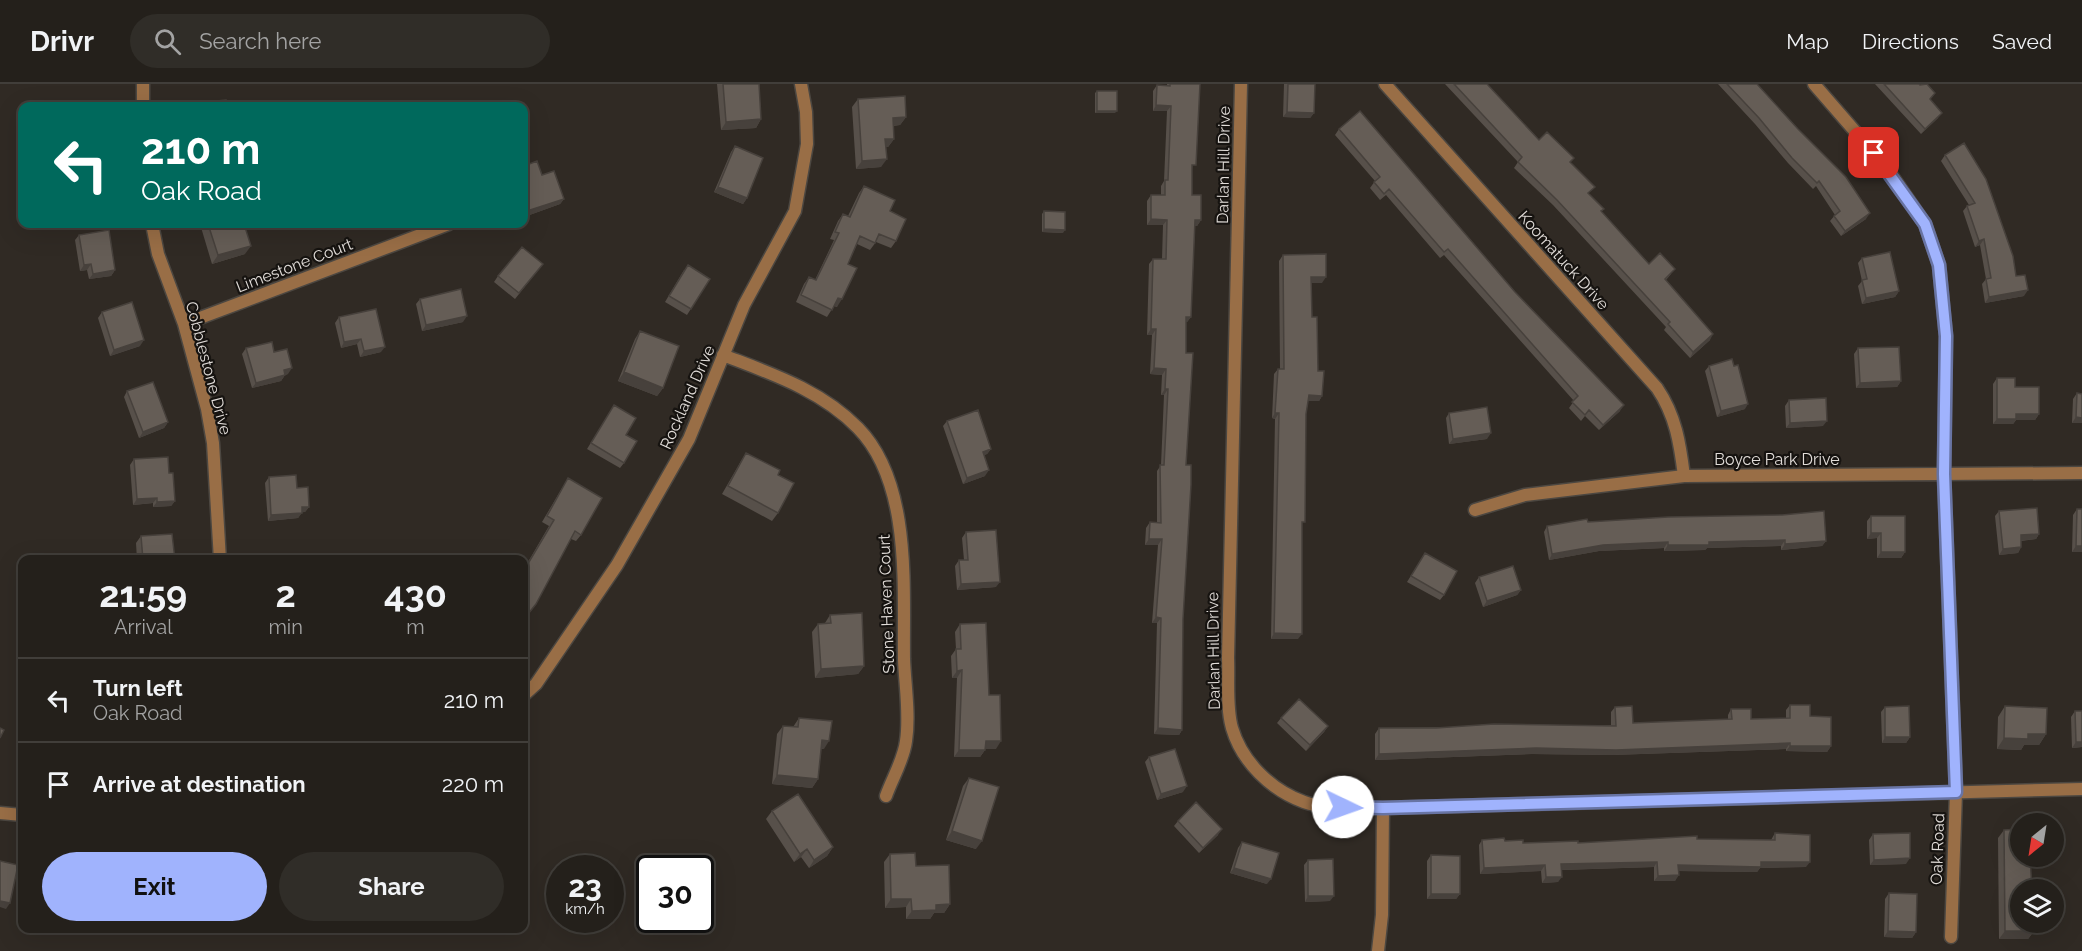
<!DOCTYPE html>
<style>
:root{--surface:#24201b;--page:#302d28;--text:#f1f3f6;--muted:#a3a3a3;--line:#413e3a;--accent:#a0b3fd}
body{margin:0;font-family:Raleway,sans-serif;background:var(--page);color:var(--text);height:100vh;display:flex;flex-direction:column;font-size:22px;white-space:nowrap}
*{box-sizing:border-box;margin:0}
p{font-size:20px;color:var(--muted)}
.icon{flex:none;width:33px;height:33px;fill:none;stroke:currentColor;stroke-width:2;stroke-linecap:round;stroke-linejoin:round}
.map{position:relative;flex:1;overflow:hidden}
.details{position:absolute;left:18px;top:471px;width:510px;height:378px;display:flex;flex-direction:column;background:var(--surface);border-radius:12px;box-shadow:0 6px 24px #0002,0 0 0 2px var(--line)}
.details>*{flex:none}
.top-card{position:absolute;left:18px;top:18px;width:510px;height:126px;border-radius:12px;box-shadow:0 6px 24px #0002,0 0 0 2px var(--line);background:#00695c;color:#fff;overflow:hidden}
.needle{width:39px;rotate:210deg}
.buttons{position:absolute;left:2010px;top:729px;display:grid;gap:12px}
.buttons a{display:grid;place-items:center;width:54px;height:54px;border-radius:50%;background:var(--surface);box-shadow:0 6px 24px #0002,0 0 0 2px var(--line);font-size:30px}
.speed{position:absolute;left:546px;top:771px;display:flex;gap:12px;font-size:30px;font-weight:700;text-align:center}
.speed>*{display:grid;place-content:center;width:78px;height:78px;border-radius:50%;background:var(--surface);box-shadow:0 6px 24px #0002,0 0 0 2px var(--line);line-height:1}
.speed small{font-size:15px;font-weight:400}
.speed .limit{border:3px solid #111;border-radius:9px;background:#fff;color:#111}
.pin{position:absolute;display:grid;place-items:center;width:51px;height:51px;color:#fff;margin:-26px;border-radius:12px;box-shadow:0 3px 9px #0006}
.me{position:absolute;width:66px;margin:-33px;rotate:93deg;stroke-linejoin:round;filter:drop-shadow(0 0 4px #0008)}
.turn{display:flex;align-items:center;gap:21px;height:126px;padding:0 24px;font-size:27px}
.turn .icon{width:78px;height:78px;stroke-width:2.5}
.turn b{display:block;font-size:42px;line-height:51px}
.eta{display:flex;justify-content:space-evenly;align-items:center;height:102px;text-align:center}
.eta b{font-size:36px;font-weight:700;line-height:42px}
.cta{display:flex;gap:12px;margin-top:auto;padding:12px 24px}
.cta a{flex:1;height:69px;border-radius:36px;background:var(--accent);color:#111;font-size:24px;font-weight:700;line-height:69px;text-align:center}
.cta a+a{background:var(--page);color:var(--text)}
ul{padding:0;list-style:none}
li{display:flex;align-items:center;gap:18px;height:84px;padding:0 24px;border-top:2px solid var(--line)}
li div{flex:1}
li b{display:block;font-size:22px}
li em{font-style:normal}
header{display:flex;align-items:center;gap:36px;box-sizing:border-box;height:84px;padding:0 30px;background:var(--surface);border-bottom:2px solid var(--line)}
header strong{font-size:28px}
nav{display:flex;gap:33px;margin-inline-start:auto;font-size:21px}
.search{width:420px;height:54px;background:var(--page);display:flex;align-items:center;gap:15px;box-sizing:border-box;padding:0 21px;border-radius:33px;color:var(--muted);font-size:22px}
.map>svg:first-child{display:block}
.lines{fill:none;stroke-linecap:round;stroke-linejoin:round}
.street-casing{stroke:#4c4741;stroke-width:15}
.street{stroke:#996e46;stroke-width:12}
.wall{fill:#57504a}
.shaded-wall{fill:#47413c}
.building{fill:#655d56;stroke:#47413c;stroke-width:1.5}
.route-casing{stroke:#6874a4;stroke-width:15}
.route{stroke:#a0b3fd;stroke-width:10}
.labels{text-anchor:middle;stroke-width:4.5;stroke-linejoin:round;paint-order:stroke}
.street-label{font-size:16px;fill:#e2ddd9;stroke:#161310}
</style>
<header>
<strong>Drivr</strong>
<div class="search"><svg class="icon" aria-label="search" viewBox="0 0 24 24"><circle cx="10" cy="10" r="6"/><path d="M15 15l6 6"/></svg>Search here</div>
<nav><a>Map</a><a>Directions</a><a>Saved</a></nav>
</header>
<div class="map">
<svg width="2082" height="867" viewBox="0 0 2082 867">
<rect width="100%" height="100%" fill="#302a24"/>
<g class="lines">
<!-- street casing -->
<g class="street-casing">
<path id="street" d="M1241 0 1228 574C1229 596 1226 623 1232 644 1242 678 1271 706 1304 718 1327 726 1358 723 1383 724L2082 705
M1385 0 1657 304C1676 332 1680 360 1684 392
M1814 0 1886 83 1925 140 1939 181 1946 252 1944 390 1956 708 1951 853
M143 22V0
M152 140 158 170 184 240 207 325 213 359 220 476
M184 240 449 140
M723 271C772 290 821 306 858 344 912 399 903 504 904 575 905 601 910 631 906 657 904 675 892 695 886 712
M1475 426 1525 411 1684 392 2082 389
M524 611 536 600 617 481 689 355 744 221 795 127 807 60 806 28 801 0
M0 729 22 731
M1378 867 1382 831 1383 724"/>
</g>
<!-- street -->
<use href="#street" class="street"/>
</g>
<!-- wall -->
<path class="wall" d="M717 0H759L761 35 756 44 721 46Z
M1167 0H1200L1192 86V111L1201 136 1197 142H1195L1191 233 1187 238H1186V381L1183 535 1182 646 1179 651 1154 650 1157 539H1152L1158 461H1145L1146 444 1150 438 1157 439V387L1161 381 1164 311H1161L1162 291 1150 290 1152 251H1147L1149 180 1153 175H1162L1163 141H1147V117L1151 111H1161V102L1164 97 1167 27H1153V7L1157 1H1167Z
M1284 0H1315L1314 29 1310 34 1283 33Z
M1445 0H1487L1539 56 1574 74 1570 79 1589 110 1604 125 1601 128 1649 180 1671 190 1666 196 1710 256 1690 274 1664 246 1666 243 1553 121 1514 84 1518 78Z
M1718 0H1757L1866 135 1841 152 1830 137 1835 131 1816 102 1813 105 1788 79 1755 40Z
M1875 0H1919L1930 16 1938 34 1921 50Z
M1097 7 1115 29H1095V9Z
M858 15 906 33 900 41 893 42 894 55 888 63H886L881 83 856 85 852 23Z
M1339 45 1515 208 1620 327 1599 346 1585 332 1581 337 1569 324 1574 317 1444 171 1440 174 1386 111 1380 116 1370 104 1375 97 1335 51Z
M1964 59 2016 192 2024 212 1985 219 1982 200 1986 195 1980 161 1975 163 1963 127 1967 122 1969 121 1941 77 1945 71Z
M735 62 747 114 743 120 714 108 731 68Z
M524 82 542 91 564 115 560 120 524 133Z
M864 102 890 127 896 157 891 164 876 158 870 166 857 160 848 180 837 223 834 222 827 233 796 218 804 200 809 193 815 196 834 156 830 155 838 137 843 130 848 132 859 109Z
M1044 127 1063 149 1042 148V130Z
M200 140H244L245 170 212 180Z
M79 151 115 186 111 192 89 195 87 186 80 187 75 156Z
M1283 171 1322 199H1311L1312 233 1318 287 1322 312 1319 317H1308L1306 330 1302 442 1298 555H1271L1275 335 1272 334 1274 290 1278 285H1280L1279 177Z
M1862 174 1899 207 1895 213 1862 220 1858 202 1862 197 1858 179Z
M543 180 515 215 494 198 498 192Z
M684 186 710 195 687 231 665 218Z
M420 215 463 238 422 247 416 220Z
M102 228 140 262 110 272 98 234Z
M339 233 381 268 360 273 357 260 341 264 335 239Z
M640 247 663 304 657 312 618 297 635 255Z
M246 264 274 268 288 290 285 291 281 297 252 304 242 270Z
M1858 264 1901 297 1897 303 1856 304 1854 270Z
M1709 282H1734L1745 325 1717 333 1705 287Z
M1997 294 2015 303 2039 330 2035 336H2016L2013 340H1993V300Z
M127 307 168 338 164 344 139 354 124 313Z
M2077 309 2082 339H2072L2073 315Z
M1789 316 1823 342 1786 344 1785 322Z
M614 321 626 351 624 379 620 384 587 365Z
M1449 329 1487 355 1449 360 1446 334Z
M947 337 991 365 987 370 984 371 985 392 963 400 943 342Z
M746 369 778 391V429L772 437 722 410 741 377Z
M134 375 175 417 171 422 153 423V419L133 421 130 381Z
M269 393 297 404 309 423 305 428H302L298 434 268 437 265 399Z
M568 394 581 451 576 457 571 455 536 520 531 527 528 478 549 442 542 438Z
M2077 425H2082V468H2072L2073 431Z
M1999 427 2039 450 2036 455 2021 457V463L2018 469 1999 471 1995 432Z
M1871 432 1905 468 1901 474H1877V454L1867 455V437Z
M1588 438 1826 457 1822 462 1781 466V462L1707 464 1705 466 1664 467V464L1599 467 1549 476 1544 448 1547 442Z
M966 448 996 503 957 506 955 482 959 476H964L962 454Z
M141 452 175 476H137L136 459Z
M1425 469 1444 511 1440 516 1407 498Z
M1479 493 1521 506 1517 511 1483 523 1475 499Z
M830 531 864 582 858 590 815 594 812 548 818 540 825 539Z
M960 540 989 611 996 665H985V666L980 673H954L957 594H952L951 572 956 565 955 548Z
M1790 621 1810 632 1831 662 1827 668 1786 667V665L1612 671 1532 670 1375 676V650L1379 644 1611 641V628L1615 623 1633 639 1728 635V631L1731 625 1751 635 1786 634V626Z
M2005 622 2046 650 2039 661H2024L2021 666 1997 665 1998 633Z
M1885 623 1910 653 1906 659H1882L1881 628Z
M2075 627H2082V663L2072 664 2071 633Z
M799 634 824 665H821L818 695 812 704 772 700 777 650 783 642 793 643Z
M1281 634 1328 642 1324 648 1306 667 1277 639Z
M1149 673 1183 708 1157 716 1145 678Z
M969 694 976 765 946 756 963 702Z
M772 727 833 763 827 772 809 784 801 773 794 778 766 735Z
M1178 737 1218 751 1199 769 1174 742Z
M2004 746 2034 847 2028 855H1999L1998 754Z
M1775 749 1806 783 1760 784 1757 788 1679 787 1675 797H1654V783L1562 786 1558 798 1542 799 1541 787 1480 790 1479 761 1482 756 1523 759H1578L1697 755 1771 756Z
M1873 750 1906 780 1870 781 1869 756Z
M1242 758 1267 800 1230 789 1238 764Z
M890 770 916 782 950 820 944 829H934L930 835H906V823L885 824 884 778Z
M1431 771 1460 810 1456 815H1427V777Z
M1308 776 1330 817 1305 818 1304 781Z
M1889 809 1916 848 1912 854 1884 853 1885 815Z"/>
<!-- shaded-wall -->
<path class="shaded-wall" d="M1156 21 1171 22 1167 27H1153Z
M1097 27H1117L1115 29H1095Z
M1287 28 1314 29 1310 34 1283 33Z
M1942 29 1938 34 1921 50 1925 45Z
M906 33 900 41 887 42 893 34Z
M761 35 756 44 721 46 726 38Z
M885 55H894L888 63H880Z
M887 75 881 83 856 85 862 77Z
M718 103 747 114 743 120 714 108Z
M564 115 560 120 524 133 527 127Z
M1870 129 1866 135 1841 152 1845 147Z
M1151 135 1167 136 1163 141H1147Z
M1195 136H1201L1197 142H1191Z
M1044 145 1065 146 1063 149 1042 148Z
M1984 155 1980 161 1975 163 1979 157Z
M251 162 245 170 212 180 218 171Z
M91 180 87 186 80 187 84 181Z
M115 186 111 192 89 195 93 190Z
M1311 193H1326L1322 199H1307Z
M2028 206 2024 212 1985 219 1989 213Z
M1899 207 1895 213 1862 220 1866 214Z
M838 214 842 215 837 223 833 221Z
M467 232 463 238 422 247 426 241Z
M1186 233H1191L1187 238H1182Z
M1151 245H1156L1152 251H1147Z
M1713 250 1710 256 1690 274 1693 268Z
M361 255 357 260 341 264 344 258Z
M144 256 140 262 110 272 114 266Z
M385 263 381 268 360 273 364 267Z
M292 284 288 290 280 292 284 286Z
M1154 284 1166 285 1162 291 1150 290Z
M624 288 663 304 657 312 618 297Z
M285 291 281 297 252 304 256 299Z
M1901 297 1897 303 1856 304 1860 299Z
M1165 305H1168L1164 311H1161Z
M1309 311 1322 312 1319 317H1305Z
M1748 320 1745 325 1717 333 1721 327Z
M1624 321 1620 327 1599 346 1603 341Z
M1275 329H1279L1275 335 1272 334Z
M2016 330H2039L2035 336H2016L2013 340H1993L1997 335Z
M2076 333 2082 334V339H2072Z
M1827 337 1823 342 1786 344 1790 339Z
M168 338 164 344 139 354 143 348Z
M1491 349 1487 355 1449 360 1453 355Z
M991 365 987 370 979 373 983 368Z
M989 386 985 392 963 400 967 394Z
M157 414 153 419 133 421 137 415Z
M175 417 171 422 153 423 157 418Z
M302 423H309L305 428 298 429Z
M302 429 298 434 268 437 271 431Z
M1871 449H1881L1877 454 1867 455Z
M2039 450 2036 455 2017 457 2021 451Z
M1149 455H1162L1158 461H1145Z
M1785 456 1781 462 1707 464 1705 466 1664 467 1668 461 1709 458Z
M1826 457 1822 462 1781 466 1785 460Z
M1668 458 1664 464 1599 467 1549 476 1552 470 1603 461Z
M2076 462H2082V468H2072Z
M2021 463 2018 469 1999 471 2003 465Z
M1881 468H1905L1901 474H1877Z
M1000 498 996 503 957 506 961 500Z
M1521 506 1517 511 1483 523 1487 517Z
M1156 533 1161 534 1157 539H1152Z
M1274 549 1302 550 1298 555H1271Z
M864 582 858 590 815 594 821 585Z
M962 586 957 594H952L957 587Z
M1328 642 1324 648 1306 667 1310 661Z
M1158 644 1182 646 1179 651 1154 650Z
M2028 650H2046L2039 661H2024L2021 666 1997 665 2004 654Z
M1885 653H1910L1906 659H1882Z
M822 656 829 657 824 665 816 664Z
M986 657H1001L996 665H981Z
M2076 658H2082V663L2072 664Z
M1790 659 1786 665 1612 671 1532 670 1375 676 1379 670 1536 664Z
M1790 662H1831L1827 668 1786 667Z
M959 666H985L980 673H954Z
M777 691 818 695 812 704 772 700Z
M1187 702 1183 708 1157 716 1161 710Z
M1222 745 1218 751 1199 769 1203 764Z
M952 747 982 757 976 765 946 756Z
M833 763 827 772 809 784 814 776Z
M807 765 801 773 794 778 800 770Z
M1910 774 1906 780 1870 781 1874 776Z
M1657 778 1654 783 1558 786 1561 780Z
M1761 778H1810L1806 783 1760 784 1757 788 1675 787 1678 781Z
M1545 781 1541 787 1480 790 1484 784Z
M1234 784 1271 795 1267 800 1230 789Z
M1679 791 1675 797H1654L1658 792Z
M1546 793H1562L1558 798 1542 799Z
M1431 810H1460L1456 815H1427Z
M1308 812H1334L1330 817 1305 818Z
M891 815H911L906 823 885 824Z
M0 817 10 819 6 825 0 823Z
M950 820 944 829H934L930 835H906L912 827 936 821Z
M1888 847 1916 848 1912 854 1884 853Z
M2005 847H2034L2028 855H1999Z"/>
<!-- building -->
<path class="building" d="M723 0H759L761 35 726 38Z
M1170 0H1200L1196 81H1192V111H1201V136H1195L1191 233H1186V269H1193L1186 381H1191V401L1183 535 1182 646 1158 644 1161 534 1156 533 1162 455H1149L1150 438 1161 439 1160 381H1164L1168 305H1165L1166 285 1154 284 1156 245H1151L1153 175H1166L1167 136 1151 135V111H1165V96H1168L1171 22 1156 21 1157 1 1170 2Z
M1288 0H1315L1314 29 1287 28Z
M1454 0H1487L1539 56 1547 48 1574 74 1570 78 1595 103 1588 109 1604 125 1601 127 1649 180 1660 169 1675 185 1665 195 1713 250 1693 268 1668 240 1670 238 1557 116 1518 78 1522 73Z
M1727 0H1757L1798 45 1846 93 1870 129 1845 147 1834 132 1840 127 1819 97 1817 99 1792 74 1759 34Z
M1884 0H1919L1920 1 1927 0 1935 9 1930 15 1942 29 1925 45Z
M1097 7H1117V27H1097Z
M905 12 906 33 893 34 894 55H885L887 75 862 77 858 15Z
M226 16V22H197L196 19Z
M1360 27 1515 208 1624 321 1603 341 1589 326 1585 331 1572 318 1578 312 1448 165 1444 168 1389 105 1384 110 1374 98 1380 93 1339 45Z
M1964 59 1986 95 2013 172 2016 192 2025 191 2028 206 1989 213 1986 195 1991 194 1984 155 1979 157 1967 122 1975 119 1945 71Z
M735 62 763 74 747 114 718 103Z
M537 77 542 91 554 87 564 115 527 127 524 117V82Z
M864 102 895 116 890 127 906 135 896 157 879 150 875 159 860 152 848 180 857 184 842 215 838 214 832 226 801 211 809 193 816 196 839 149 835 148 843 130 850 133Z
M1044 127 1065 128V146L1044 145Z
M208 140H244L251 162 218 171Z
M109 146 115 186 93 190 91 180 84 181 79 151Z
M522 163 543 180 519 209 498 192Z
M1890 168 1899 207 1866 214 1862 196 1867 195 1862 174Z
M1326 170V193H1311L1312 233H1317L1318 287H1324L1322 312 1309 311 1306 330 1305 438H1302V550L1274 549 1279 329H1275L1278 285H1284L1283 171Z
M688 181 710 195 691 225 669 212Z
M461 205 467 232 426 241 420 215Z
M132 218 144 256 114 266 102 228Z
M376 225 385 263 364 267 361 255 344 258 339 233Z
M640 247 679 262 663 304 624 288Z
M272 258 274 268 287 265 292 284 284 286 285 291 256 299 246 264Z
M1899 263 1901 297 1860 299 1858 264Z
M1732 275 1734 282 1738 281 1748 320 1721 327 1709 282Z
M1997 294H2015V303H2039V330H2016V335H1997Z
M153 298 168 338 143 348 127 307Z
M2077 309 2082 310V334L2076 333Z
M1826 314 1827 337 1790 339 1789 316Z
M614 321 636 334 626 351 637 357 624 379 591 359Z
M1487 323 1491 349 1453 355 1449 329Z
M978 326 991 365 983 368 989 386 967 394 947 337Z
M746 369 780 386 778 391 794 399 778 429 728 402Z
M168 373 169 389H173L175 417 157 418V414L137 415 134 375Z
M296 391 297 404 308 403 309 423H302V429L271 431 269 393Z
M568 394 602 414 581 451 575 447 536 520 524 535V476H515L517 471 529 478 554 436 547 432Z
M2037 424 2039 450 2021 451V463L2003 465 1999 427Z
M2077 425H2082V462H2076Z
M1824 427 1826 457 1785 460V456L1709 458V461H1668V458L1603 461 1552 470 1547 442 1587 435 1588 438 1668 433 1782 431Z
M1871 432H1905V468H1881V449H1871Z
M996 446 1000 498 961 500 959 476H968L966 448Z
M172 450 175 476H143L141 452Z
M1425 469 1457 487 1444 511 1411 492Z
M275 472 300 473V476H275Z
M1513 482 1521 506 1487 517 1479 493Z
M862 529 864 582 821 585 818 540 831 539 830 531Z
M986 539 989 611H1000L1001 657H986L985 666H959L962 586 957 587 956 565H961L960 540Z
M1299 615 1328 642 1310 661 1281 634Z
M1790 621H1810V632L1831 633V662H1790V659L1616 666 1536 664 1379 670V644H1436L1494 640 1616 642 1615 623 1632 622 1633 639 1732 635 1731 625H1751V635L1790 634Z
M1909 622 1910 653H1885V623Z
M2005 622 2047 624 2046 650H2028V655L2004 654Z
M2075 627H2082V658H2076Z
M799 634 832 637 829 657 822 656 818 695 777 691 783 642 798 643Z
M0 644 4 646 0 654Z
M1175 665 1187 702 1161 710 1149 673Z
M969 694 999 703 982 757 952 747Z
M798 710 833 763 814 776 807 765 800 770 772 727Z
M1196 718 1222 745 1203 764 1178 737Z
M2020 745V772H2030L2032 806H2020V838H2034V847H2005L2004 746Z
M1775 749 1810 751V778H1761V783L1678 781 1679 791 1658 792 1657 778 1561 780 1562 793H1546L1545 781 1484 784 1482 756 1504 754 1505 757 1523 756V759L1578 757V759L1697 752V755L1775 756Z
M1910 749V774L1874 776 1873 750Z
M1242 758 1279 769 1271 795 1234 784Z
M915 769 916 782 949 781 950 820 936 821V826L912 827 911 815H891L890 770Z
M1431 771 1460 772V810H1431Z
M1333 775 1334 812H1308V776Z
M0 777 18 781 10 819 0 817Z
M1889 809 1917 810 1916 848 1888 847Z"/>
<g class="lines">
<!-- route casing -->
<g class="route-casing">
<path id="route" d="M1343 723 1383 724 1956 708 1944 390 1946 252 1939 181 1925 140 1874 69"/>
</g>
<!-- route -->
<use href="#route" class="route"/>
</g>
<g class="labels">
<!-- street labels -->
<g class="street-label">
<text transform="translate(1223 81) rotate(-89)" y="6">Darlan Hill Drive</text>
<text transform="translate(1564 176) rotate(48)" y="6">Koomatuck Drive</text>
<text transform="translate(294 181) rotate(-21)" y="6">Limestone Court</text>
<text transform="translate(209 284) rotate(75)" y="6">Cobblestone Drive</text>
<text transform="translate(687 313) rotate(-66)" y="6">Rockland Drive</text>
<text x="1777" y="381">Boyce Park Drive</text>
<text transform="translate(886 520) rotate(-92)" y="6">Stone Haven Court</text>
<text transform="translate(1213 567) rotate(-91)" y="6">Darlan Hill Drive</text>
<text transform="translate(1937 765) rotate(-88)" y="6">Oak Road</text>
</g>
</g>
</svg>
<div class="buttons">
<a><svg class="needle" viewBox="-14 -14 28 28"><path d="M0-13l5 13h-10z" fill="#e53935"/><path d="M0 13l5-13h-10z" fill="#a3a3a3"/></svg></a>
<a><svg class="icon" aria-label="layers" viewBox="0 0 24 24"><path d="M12 4l9 5-9 5-9-5zM3 14l9 5 9-5"/></svg></a>
</div>
<div class="speed"><div>23<small>km/h</small></div><div class="limit">30</div></div>
<div class="pin" style="left:1874px;top:69px;background:#d93025"><svg class="icon" aria-label="arrive" viewBox="0 0 24 24"><path d="M6 21V4h12l-3 4 3 4H6"/></svg></div>
<svg class="me" style="left:1343px;top:723px" viewBox="-20 -20 40 40"><circle r="19" fill="#fff"/><path d="M0-13L10 11 0 6-10 11z" fill="#a0b3fd"/></svg>
<div class="top-card">
<div class="turn"><svg class="icon" aria-label="left" viewBox="0 0 24 24"><path d="M17 20v-9H6M10 6l-5 5 5 5"/></svg><div><b>210 m</b>Oak Road</div></div>
</div>
<section class="details">
<div class="eta">
<div><b>21:59</b><p>Arrival</p></div>
<div><b>2</b><p>min</p></div>
<div><b>430</b><p>m</p></div>
</div>
<ul>
<li><svg class="icon" aria-label="left" viewBox="0 0 24 24"><path d="M17 20v-9H6M10 6l-5 5 5 5"/></svg><div><b>Turn left</b><p>Oak Road</p></div><em>210 m</em></li>
<li><svg class="icon" aria-label="arrive" viewBox="0 0 24 24"><path d="M6 21V4h12l-3 4 3 4H6"/></svg><div><b>Arrive at destination</b></div><em>220 m</em></li>
</ul>
<div class="cta"><a>Exit</a><a>Share</a></div>
</section>
</div>
